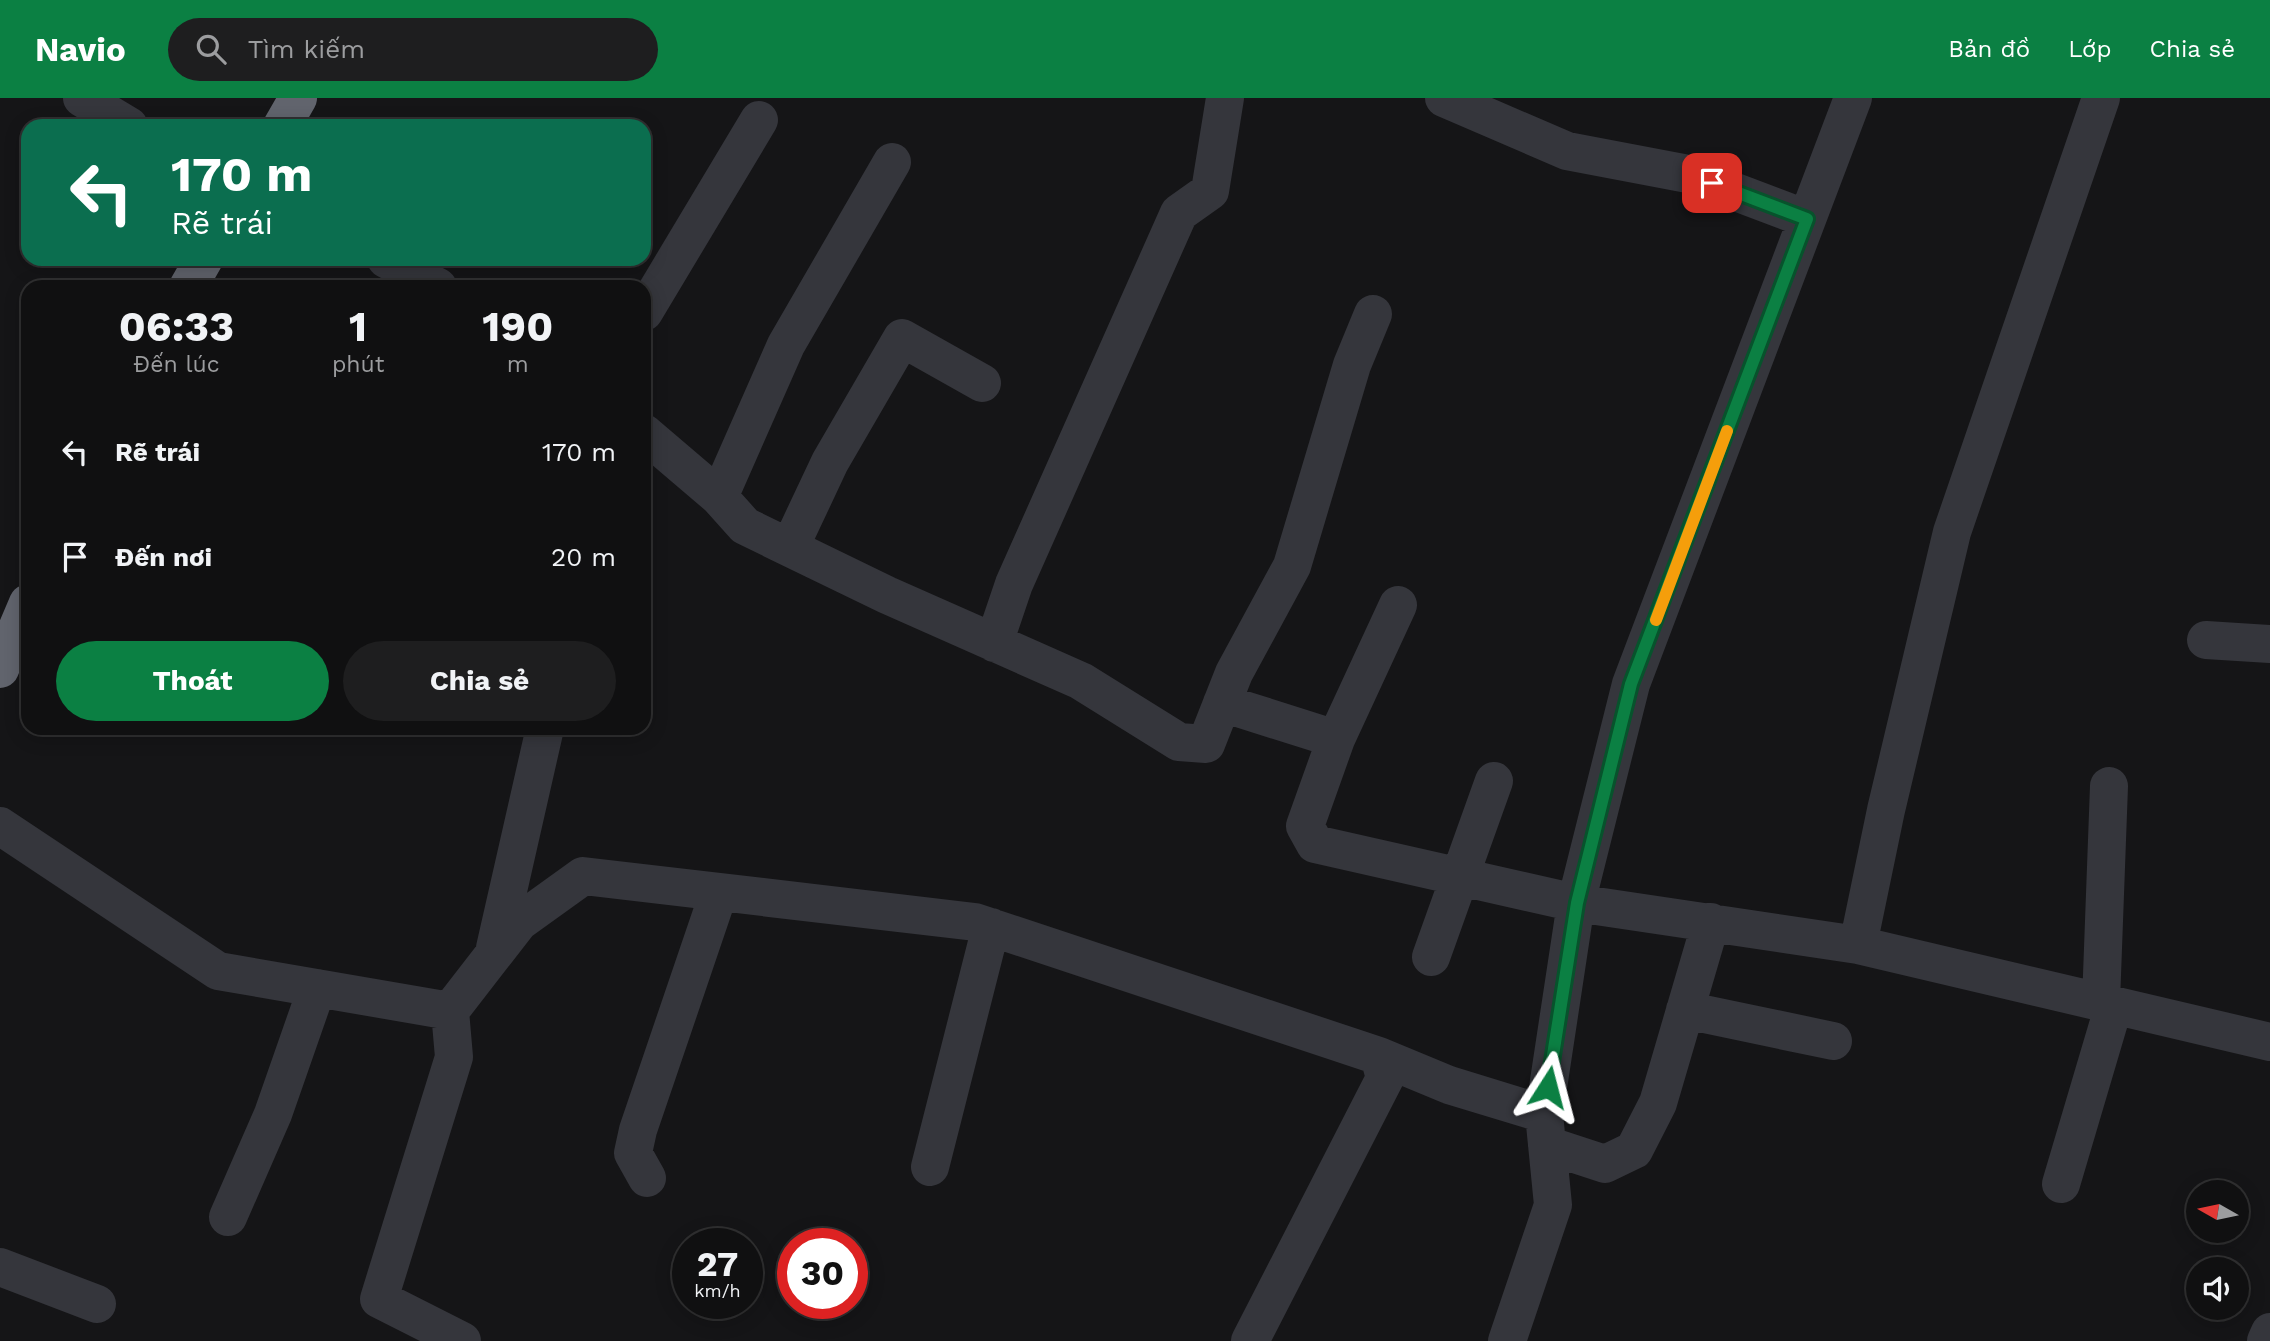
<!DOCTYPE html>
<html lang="vi">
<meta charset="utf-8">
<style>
:root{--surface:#101011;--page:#1e1e1f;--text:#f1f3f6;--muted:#9c9d9f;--line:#303031;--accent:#0b8043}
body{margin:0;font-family:"Work Sans",sans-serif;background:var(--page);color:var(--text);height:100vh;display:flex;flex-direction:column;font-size:26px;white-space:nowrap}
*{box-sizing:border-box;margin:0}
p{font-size:23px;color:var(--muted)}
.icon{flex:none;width:38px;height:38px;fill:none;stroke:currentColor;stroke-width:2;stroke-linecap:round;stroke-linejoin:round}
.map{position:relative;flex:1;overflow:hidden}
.side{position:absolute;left:21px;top:182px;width:630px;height:455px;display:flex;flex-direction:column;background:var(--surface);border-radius:21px;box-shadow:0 4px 18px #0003,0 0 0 2px var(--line)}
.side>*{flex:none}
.guide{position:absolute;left:21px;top:21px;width:630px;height:147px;border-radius:21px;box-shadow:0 4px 18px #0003,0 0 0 2px var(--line);background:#0b6e4f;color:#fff;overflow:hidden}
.needle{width:46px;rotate:279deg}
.tools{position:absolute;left:2186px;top:1082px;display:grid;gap:14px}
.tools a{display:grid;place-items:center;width:63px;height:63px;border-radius:50%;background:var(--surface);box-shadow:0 4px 18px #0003,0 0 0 2px var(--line);font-size:35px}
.speed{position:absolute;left:672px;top:1130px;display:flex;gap:14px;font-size:35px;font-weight:700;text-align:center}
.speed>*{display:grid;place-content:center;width:91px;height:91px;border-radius:50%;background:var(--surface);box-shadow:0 4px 18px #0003,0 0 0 2px var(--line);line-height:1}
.speed small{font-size:18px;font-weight:400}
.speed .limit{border:10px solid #d22;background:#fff;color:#111}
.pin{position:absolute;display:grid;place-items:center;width:60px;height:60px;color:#fff;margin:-30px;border-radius:14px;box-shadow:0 4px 10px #0006}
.me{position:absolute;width:77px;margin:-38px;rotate:9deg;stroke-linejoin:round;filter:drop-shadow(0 0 5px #0008)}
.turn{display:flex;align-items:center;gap:24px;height:147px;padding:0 35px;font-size:32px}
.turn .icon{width:91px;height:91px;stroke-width:2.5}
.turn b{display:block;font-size:49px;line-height:60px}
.eta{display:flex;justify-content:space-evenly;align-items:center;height:119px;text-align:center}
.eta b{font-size:42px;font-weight:700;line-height:49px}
.primary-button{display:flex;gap:14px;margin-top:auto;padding:14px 35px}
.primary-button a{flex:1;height:80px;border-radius:42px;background:var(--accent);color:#fff;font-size:28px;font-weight:700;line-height:80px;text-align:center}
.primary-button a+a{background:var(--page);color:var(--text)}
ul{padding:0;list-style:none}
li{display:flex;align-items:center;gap:21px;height:105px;padding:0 35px}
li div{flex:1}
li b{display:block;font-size:26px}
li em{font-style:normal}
header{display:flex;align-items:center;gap:42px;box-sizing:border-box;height:98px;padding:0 35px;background:var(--accent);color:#fff}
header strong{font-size:33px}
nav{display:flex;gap:38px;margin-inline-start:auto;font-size:24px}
.search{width:490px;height:63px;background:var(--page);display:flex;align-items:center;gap:18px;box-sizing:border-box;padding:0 24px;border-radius:38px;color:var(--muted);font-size:26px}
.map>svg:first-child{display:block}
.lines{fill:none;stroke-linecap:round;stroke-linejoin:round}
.minor{stroke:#35363c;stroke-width:38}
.highway{stroke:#61646d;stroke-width:38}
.route-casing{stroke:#07532c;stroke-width:18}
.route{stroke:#0b8043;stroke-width:12}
.slow{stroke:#f59e0b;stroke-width:12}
</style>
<header>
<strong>Navio</strong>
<div class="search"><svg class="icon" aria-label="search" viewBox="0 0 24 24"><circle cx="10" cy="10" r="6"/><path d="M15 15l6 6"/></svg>Tìm kiếm</div>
<nav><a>Bản đồ</a><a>Lớp</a><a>Chia sẻ</a></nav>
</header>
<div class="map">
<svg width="2270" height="1243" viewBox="0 0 2270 1243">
<rect width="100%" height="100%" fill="#151517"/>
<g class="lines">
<!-- minor -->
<path class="minor" d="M82 0 129 28
M1444 0 1567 53 1688 76 1807 121
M386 161 438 189
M644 214 759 22
M644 335 719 399 745 428 887 497 1081 583 1179 644 1206 646 1234 575 1292 468 1352 267 1373 216
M719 399 786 247 892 64
M790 449 830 364 902 240 982 285
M1398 507 1336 641 1305 728 1315 746 1576 805 1858 847 2270 944
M2206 542 2270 546
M994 545 1014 486 1179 115 1210 93 1225 0
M1222 605 1336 641
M0 728 218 873 450 913
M1858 847 1886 712 1952 434 2101 0
M495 850 545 630
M1431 859 1494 683
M2101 904 2109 688
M1685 912 1833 943
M1379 958 1449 987 1544 1016
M1547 1047 1605 1066 1634 1052 1658 1005 1711 824
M930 1069 991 829
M647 1080 633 1055 638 1032 719 794
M2061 1086 2114 907
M228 1119 273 1016 317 890
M0 1169 97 1206
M462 1243 379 1201 454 959 450 913 519 824 583 778 975 824 1379 958 1385 980 1250 1243
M1507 1243 1553 1107 1544 1016 1576 805 1631 586 1853 0
M2266 1243 2270 1234"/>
<!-- highway -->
<path class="highway" d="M282 28 298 0
M188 189 204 161
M0 571 28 505"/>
</g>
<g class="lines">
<!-- route casing -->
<g class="route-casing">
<path id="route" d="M1548 989 1577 805 1631 586 1807 121 1712 85"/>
</g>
<!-- route -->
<use href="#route" class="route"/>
<!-- slow -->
<path class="slow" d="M1656 522 1727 333"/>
</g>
</svg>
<div class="tools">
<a><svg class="needle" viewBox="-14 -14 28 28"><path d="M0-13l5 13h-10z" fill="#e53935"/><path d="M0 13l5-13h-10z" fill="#9c9d9f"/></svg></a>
<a><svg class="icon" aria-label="sound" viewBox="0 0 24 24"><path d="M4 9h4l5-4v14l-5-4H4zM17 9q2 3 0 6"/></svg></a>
</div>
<div class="speed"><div>27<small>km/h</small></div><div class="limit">30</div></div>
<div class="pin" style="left:1712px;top:85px;background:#d93025"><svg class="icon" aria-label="arrive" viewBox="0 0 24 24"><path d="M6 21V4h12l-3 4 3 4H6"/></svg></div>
<svg class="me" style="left:1548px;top:989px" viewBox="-20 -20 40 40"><path d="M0-17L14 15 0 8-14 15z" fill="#0b8043" stroke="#fff" stroke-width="4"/></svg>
<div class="guide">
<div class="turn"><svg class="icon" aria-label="left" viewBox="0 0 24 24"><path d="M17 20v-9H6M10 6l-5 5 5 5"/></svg><div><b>170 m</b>Rẽ trái</div></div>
</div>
<section class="side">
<div class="eta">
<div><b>06:33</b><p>Đến lúc</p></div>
<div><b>1</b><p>phút</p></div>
<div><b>190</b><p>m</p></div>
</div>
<ul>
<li><svg class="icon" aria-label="left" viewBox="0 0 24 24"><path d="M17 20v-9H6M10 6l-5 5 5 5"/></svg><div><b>Rẽ trái</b></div><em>170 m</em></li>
<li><svg class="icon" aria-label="arrive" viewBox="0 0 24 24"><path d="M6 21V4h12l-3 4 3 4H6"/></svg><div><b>Đến nơi</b></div><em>20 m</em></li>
</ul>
<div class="primary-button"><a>Thoát</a><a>Chia sẻ</a></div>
</section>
</div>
